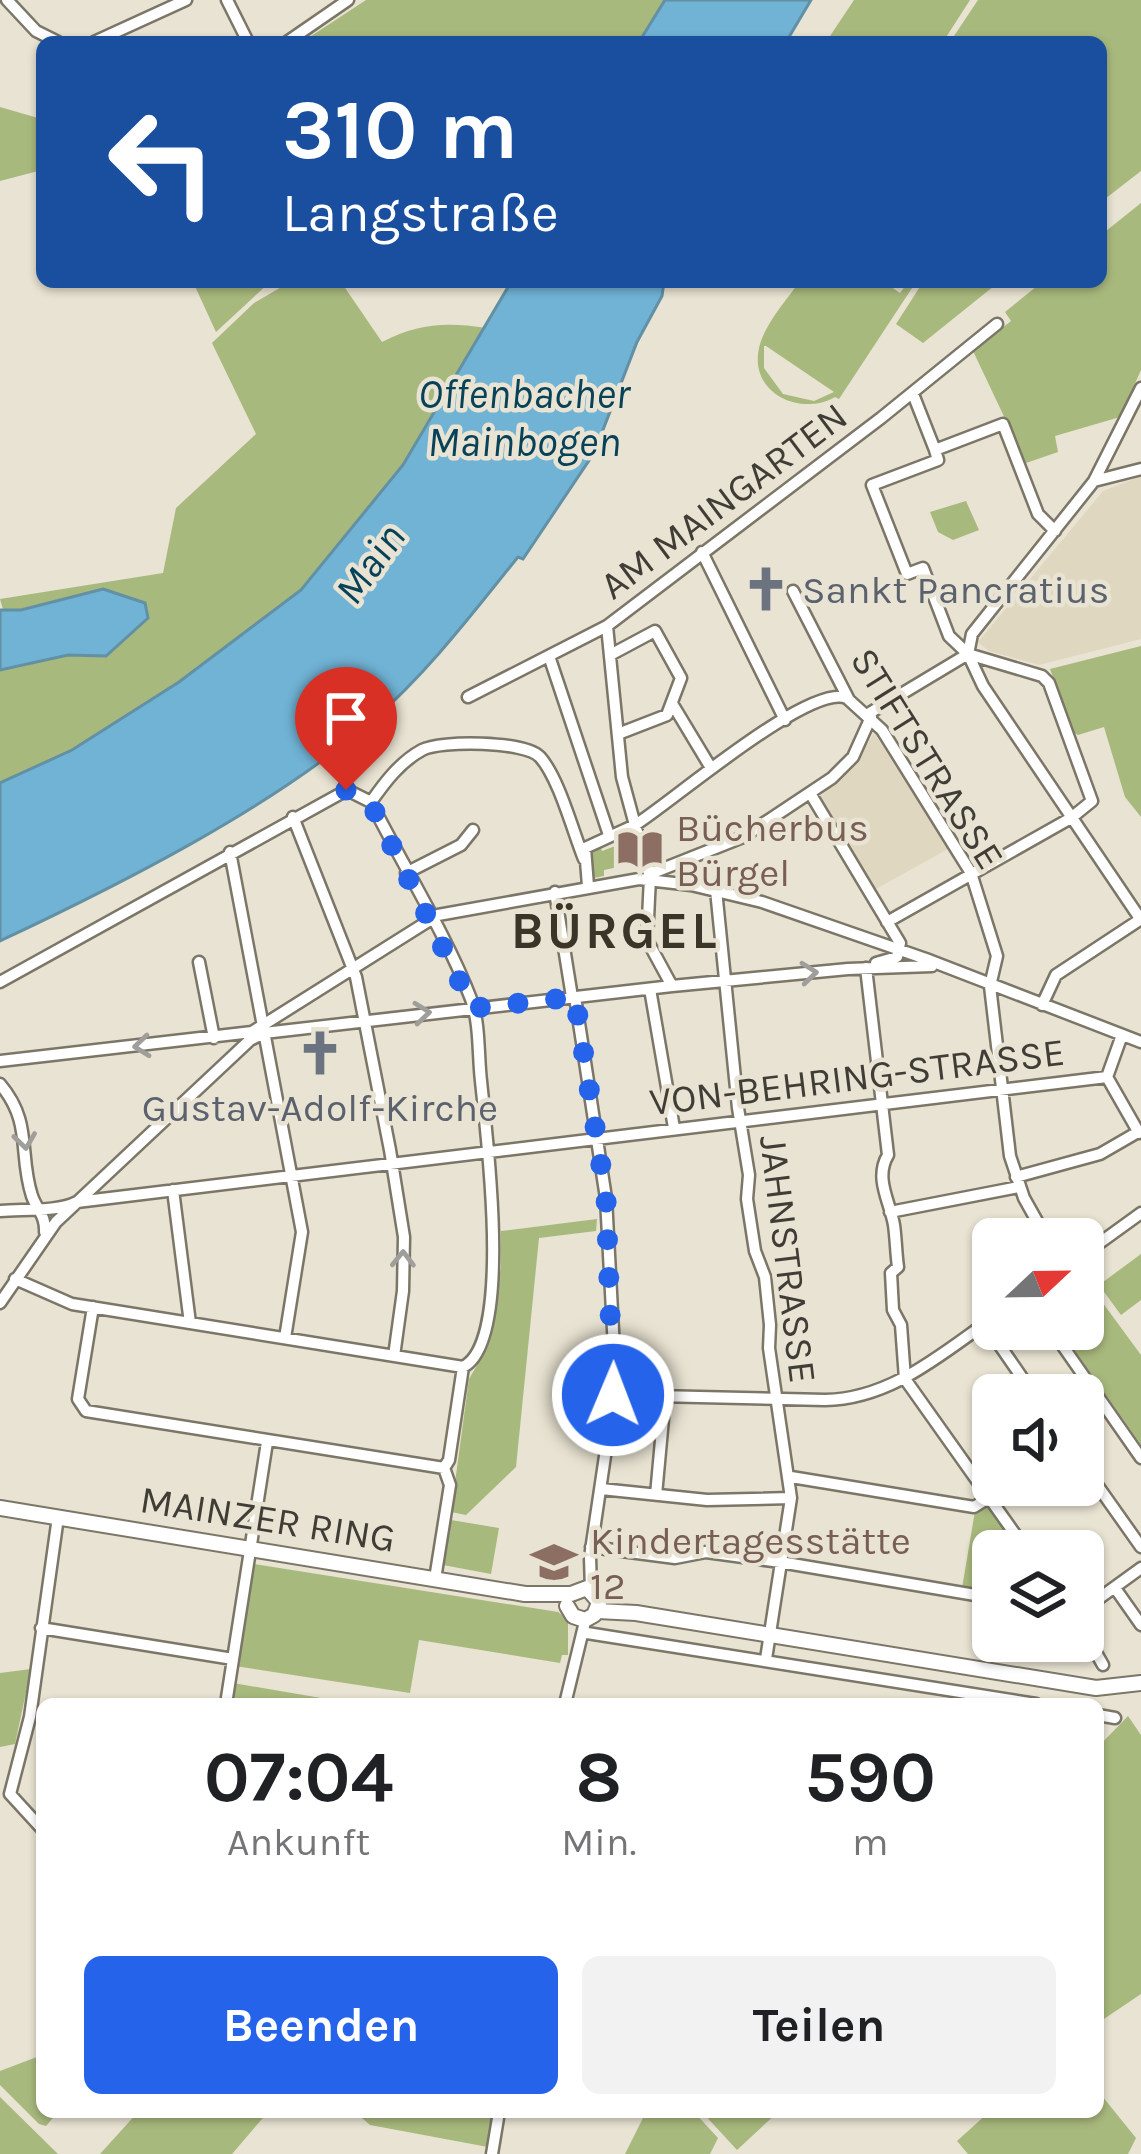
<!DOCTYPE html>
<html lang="de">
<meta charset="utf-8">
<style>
:root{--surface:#fff;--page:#f2f2f2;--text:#202124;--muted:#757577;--accent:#2563eb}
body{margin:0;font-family:Karla,sans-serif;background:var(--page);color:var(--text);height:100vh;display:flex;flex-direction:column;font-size:45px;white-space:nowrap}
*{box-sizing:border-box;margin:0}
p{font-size:39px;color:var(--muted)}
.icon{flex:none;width:66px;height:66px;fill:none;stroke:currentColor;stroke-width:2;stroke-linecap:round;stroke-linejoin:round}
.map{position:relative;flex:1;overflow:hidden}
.panel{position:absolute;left:36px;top:1698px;width:1068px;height:420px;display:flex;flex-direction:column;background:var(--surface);border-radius:18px;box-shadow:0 3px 9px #0004}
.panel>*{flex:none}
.guide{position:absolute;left:36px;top:36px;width:1071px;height:252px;border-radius:18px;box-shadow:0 3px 9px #0004;background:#1a4fa0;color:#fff;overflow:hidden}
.needle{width:78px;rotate:68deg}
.controls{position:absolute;left:972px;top:1218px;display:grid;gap:24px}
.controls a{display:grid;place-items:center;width:132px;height:132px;border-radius:18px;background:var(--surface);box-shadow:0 3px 9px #0004;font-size:60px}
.pin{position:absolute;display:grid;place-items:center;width:102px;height:102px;color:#fff;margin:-123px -51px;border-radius:50% 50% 50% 0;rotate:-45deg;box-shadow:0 0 12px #0007}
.pin .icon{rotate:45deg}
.me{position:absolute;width:132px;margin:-66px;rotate:1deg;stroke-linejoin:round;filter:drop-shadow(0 0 9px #0008)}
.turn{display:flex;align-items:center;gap:42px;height:252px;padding:0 48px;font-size:54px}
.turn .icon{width:156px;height:156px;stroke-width:2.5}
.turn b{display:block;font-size:84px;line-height:102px}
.eta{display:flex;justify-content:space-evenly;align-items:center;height:204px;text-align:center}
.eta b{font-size:72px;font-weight:700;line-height:84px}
.button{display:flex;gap:24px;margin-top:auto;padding:24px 48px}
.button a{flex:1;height:138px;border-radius:18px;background:var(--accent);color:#fff;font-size:48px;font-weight:700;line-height:138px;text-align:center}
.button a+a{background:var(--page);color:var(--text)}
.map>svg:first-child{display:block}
.built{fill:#e0d7c0}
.green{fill:#a8b97d;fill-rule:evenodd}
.water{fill:#71b3d5;stroke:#6290a5;stroke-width:3}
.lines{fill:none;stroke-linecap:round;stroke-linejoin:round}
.minor-casing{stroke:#7b7667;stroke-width:15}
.tertiary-casing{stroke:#7b7667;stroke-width:18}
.minor{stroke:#fff;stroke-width:10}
.tertiary{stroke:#fff;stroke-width:14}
.oneway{stroke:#9f9e9a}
.route{stroke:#2563eb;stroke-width:21;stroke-dasharray:0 37.8}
.labels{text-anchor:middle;stroke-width:9;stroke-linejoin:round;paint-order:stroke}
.street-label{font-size:39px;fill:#3f3d36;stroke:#e8e3d2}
.worship-label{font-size:39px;fill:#5b616d;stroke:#e8e3d2;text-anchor:start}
.education-label{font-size:39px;fill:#785e54;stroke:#e8e3d2;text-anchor:start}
.water-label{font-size:42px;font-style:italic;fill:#084259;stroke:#e8e3d2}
.district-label{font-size:51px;font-weight:bold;letter-spacing:3px;fill:#3a3528;stroke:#e8e3d2}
</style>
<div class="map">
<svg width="1141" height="2154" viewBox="0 0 1141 2154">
<rect width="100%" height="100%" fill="#e8e3d2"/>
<!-- built -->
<path class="built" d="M1141 476V639L1039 665 989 651 978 642 1103 491Z
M874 733 948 849 874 890 819 797 854 766Z"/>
<!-- green -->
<path class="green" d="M366 0H665L639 42H302Z
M854 0H970L943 42H826Z
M978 0H1141V171L1101 202V42H950Z
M0 107 38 118 42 128V170L0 181Z
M1141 203V370L1120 417 1055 436 1058 452 1026 463 973 351 1011 321 1005 312 1042 282H1101V235Z
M193 282H270L216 332Z
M290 282H341L382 342C419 323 446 322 487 328L403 465 301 590 179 682 72 750 0 783V670L68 655 106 656 145 603 103 589 4 613 0 599 163 573 176 508 256 434 212 343 254 303Z
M799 282H884L900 293 908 282H916L839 399 835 397C800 417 749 393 759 348 764 325 786 301 799 282ZM764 346H766L834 392 814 401 783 394 764 368Z
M923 282H999L923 343 896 324Z
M966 501 979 530 953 540 938 532 930 512Z
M1141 646V817L1125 797 1104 727 1078 735 1074 733 1050 669Z
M629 841 638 863 604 870V876L594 878 591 855 594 848 600 846 602 851Z
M597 1219 596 1231 539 1238 516 1467 466 1515 451 1512 469 1379 488 1346 501 1267V1231Z
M1141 1254V1300L1121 1315 1099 1285Z
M1083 1276 1141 1355V1445L1060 1329H1083Z
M984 1504 990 1505 1022 1551H993V1594L962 1588 975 1511Z
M451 1520 499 1528 491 1574 443 1565Z
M254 1564 558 1612 568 1620V1655H562L560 1663 419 1640 410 1693 235 1666Z
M31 1669 15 1744 0 1747V1673Z
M233 1683 356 1704H229Z
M1128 1716 1141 1735V1994L1098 2023V1747Z
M42 2055V2112H58L46 2126 39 2124 0 2085V2071Z
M1098 2091 1136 2138 1128 2154H968L957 2141 989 2112H1098Z
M0 2097 58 2154H0Z
M138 2112H268L232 2154H100Z
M355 2112H494L488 2147 370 2125Z
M646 2112H694L718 2138 710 2154H625Z
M702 2112H778L737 2150Z"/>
<!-- water -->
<path class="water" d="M665 0H811L786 42H639Z
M511 282H664L662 296 637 342 594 453 523 559 518 557C471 615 429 671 373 720 274 807 119 885 0 941V783L72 750 179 682 301 590 403 465Z
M103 589 145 603 148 618 106 656 68 655 0 670V610H21Z"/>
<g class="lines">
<!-- minor casing -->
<g class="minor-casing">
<path id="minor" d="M7 0 36 31 58 42
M227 0 248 42
M94 42 186 0
M287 42 348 0
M913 394 935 450 1003 424 1038 514 1055 531
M935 450 938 460 872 485 907 574 923 568 949 636 968 654 983 686 1141 920
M1094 481 1141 469
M702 552 785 720
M793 591 849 700 882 730 971 873 997 956 990 986 1010 1156 1024 1198 1047 1239
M607 626 622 777 635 825C672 802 809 683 847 698
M612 654 655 631 681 678 667 715 618 734
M549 656 609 835
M468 697 607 626 881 418 997 324
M673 705 711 768
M868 714 968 654 972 634 1094 481 1141 388
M810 793 900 943 897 957 876 963
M371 802C385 782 400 762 422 750 441 740 525 741 540 757 559 778 573 832 584 859
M293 817 356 977 390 1150 404 1237 403 1291 394 1356
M230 852 302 1232 285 1338
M406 873 461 845 473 830
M650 874 743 837 832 778 853 757 871 717
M588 886 585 848 635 825 650 877 647 940 672 986
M716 890 738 1108 749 1175 747 1199 755 1251 765 1277 770 1325 769 1348 791 1498 766 1659
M555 892 572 997
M887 922 1071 818 1092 801 1049 683 1042 676 968 654
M199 962 214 1038
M866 968 888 1155C874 1178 890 1202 894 1225 896 1239 896 1253 898 1267L891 1273 893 1310 901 1325 905 1379 1027 1551
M0 982 347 790 371 802C402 864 447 936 471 999 480 1023 478 1056 481 1081 486 1132 514 1342 463 1367L72 1304 15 1279
M650 989 674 1128
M575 997 606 1198 614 1349 612 1409 590 1557 591 1590
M1042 1005 1056 975 1141 919
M1122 1035 1107 1077 1139 1133
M0 1061 252 1032 438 915 639 879 691 885 762 902 926 959 1141 1042
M0 1084C33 1123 18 1153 32 1196 37 1210 46 1216 45 1232
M1016 1177 1100 1154 1138 1132
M173 1190 190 1323
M0 1211C24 1209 58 1212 77 1202L1107 1077
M890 1212 1019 1187
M1083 1255 1141 1213
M0 1303 56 1222 250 1040 264 1033 672 986 848 969 932 966
M93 1307 78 1399 86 1411 444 1468 449 1460 463 1367
M985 1324 1034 1395
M1051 1329 1141 1458
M613 1395 825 1400C891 1399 941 1354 993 1318
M1083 1465 1141 1547
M791 1477 974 1507 990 1497
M601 1489 707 1500 791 1498
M656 1495 665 1397
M591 1547 675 1558 706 1552 780 1562 993 1598
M435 1579 450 1485 444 1468
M1115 1588 1141 1625
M1083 1610 1141 1568
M41 1628 233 1659
M1083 1630 1103 1665
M587 1633 1036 1704
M226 1704 267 1442
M565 1704 584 1626
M1098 1715 1115 1718
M42 1829 10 1794 30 1717 58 1517
M492 2154 499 2112"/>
</g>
<!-- tertiary casing -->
<g class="tertiary-casing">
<path id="tertiary" d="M0 1508 525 1594H571L587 1588 599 1602
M567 1606 573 1616 585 1620 594 1615 599 1603
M598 1611 636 1613 1096 1688 1141 1683"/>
</g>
<!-- minor -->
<use href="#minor" class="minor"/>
<!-- tertiary -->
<use href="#tertiary" class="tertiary"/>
</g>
<!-- one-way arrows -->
<defs><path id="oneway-chevron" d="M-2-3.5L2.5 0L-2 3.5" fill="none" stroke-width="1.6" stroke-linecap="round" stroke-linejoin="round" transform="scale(3)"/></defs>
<g class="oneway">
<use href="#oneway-chevron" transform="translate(809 973) rotate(-6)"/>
<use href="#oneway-chevron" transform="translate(422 1013) rotate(-6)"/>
<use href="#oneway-chevron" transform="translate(142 1046) rotate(174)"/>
<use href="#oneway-chevron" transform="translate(25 1141) rotate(82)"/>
<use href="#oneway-chevron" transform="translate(403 1259) rotate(-89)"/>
</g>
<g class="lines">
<!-- route -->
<path class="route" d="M346 790 370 802 473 1008 575 997 606 1198 613 1395"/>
</g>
<!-- icons -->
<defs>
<g id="church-bare" transform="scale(3.6)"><path d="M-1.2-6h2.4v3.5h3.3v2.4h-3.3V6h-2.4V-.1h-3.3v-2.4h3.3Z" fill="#6b7280" stroke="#e8e3d2" stroke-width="2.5" paint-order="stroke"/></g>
<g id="library-bare" transform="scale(3.6)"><path d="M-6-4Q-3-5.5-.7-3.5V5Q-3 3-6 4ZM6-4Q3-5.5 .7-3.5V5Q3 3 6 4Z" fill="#8d6e63" stroke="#e8e3d2" stroke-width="2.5" paint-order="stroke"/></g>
<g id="school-bare" transform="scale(3.6)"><path d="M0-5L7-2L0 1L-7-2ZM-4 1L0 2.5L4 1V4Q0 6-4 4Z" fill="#8d6e63" stroke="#e8e3d2" stroke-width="2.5" paint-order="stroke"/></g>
</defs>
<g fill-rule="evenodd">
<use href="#church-bare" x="766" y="589"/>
<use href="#library-bare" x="640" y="849"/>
<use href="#church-bare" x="320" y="1053"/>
<use href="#school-bare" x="554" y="1562"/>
</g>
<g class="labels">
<!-- street labels -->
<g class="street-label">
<text transform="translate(723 500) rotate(-37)" y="14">AM MAINGARTEN</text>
<text transform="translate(928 758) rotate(58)" y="14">STIFTSTRASSE</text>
<text transform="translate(857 1076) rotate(-7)" y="14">VON-BEHRING-STRASSE</text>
<text transform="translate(789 1259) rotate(83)" y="14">JAHNSTRASSE</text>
<text transform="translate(268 1518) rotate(9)" y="14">MAINZER RING</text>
</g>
<!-- worship labels -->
<g class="worship-label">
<text x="802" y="603">Sankt Pancratius</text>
<text x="320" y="1121" text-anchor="middle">Gustav-Adolf-Kirche</text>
</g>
<!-- education labels -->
<g class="education-label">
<text x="676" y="841">Bücherbus<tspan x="676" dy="45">Bürgel</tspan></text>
<text x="590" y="1554">Kindertagesstätte<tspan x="590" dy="45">12</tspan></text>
</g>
<!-- water labels -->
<g class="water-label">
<text x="524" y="408">Offenbacher<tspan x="524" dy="48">Mainbogen</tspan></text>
<text transform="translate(369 563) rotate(-54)" y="15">Main</text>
</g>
<!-- district labels -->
<g class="district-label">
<text x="615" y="948">BÜRGEL</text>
</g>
</g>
</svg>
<div class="controls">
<a><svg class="needle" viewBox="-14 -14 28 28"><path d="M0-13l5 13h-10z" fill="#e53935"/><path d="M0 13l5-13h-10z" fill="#757577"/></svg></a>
<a><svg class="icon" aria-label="sound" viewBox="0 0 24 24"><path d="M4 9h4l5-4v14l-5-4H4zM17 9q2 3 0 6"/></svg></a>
<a><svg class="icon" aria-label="layers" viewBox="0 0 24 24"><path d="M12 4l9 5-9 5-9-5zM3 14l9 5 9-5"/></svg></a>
</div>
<div class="pin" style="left:346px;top:790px;background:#d93025"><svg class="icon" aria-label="arrive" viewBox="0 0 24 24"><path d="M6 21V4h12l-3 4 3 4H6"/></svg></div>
<svg class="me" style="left:613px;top:1395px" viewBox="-20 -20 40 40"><circle r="17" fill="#2563eb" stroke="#fff" stroke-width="3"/><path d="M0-11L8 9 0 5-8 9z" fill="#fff"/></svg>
<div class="guide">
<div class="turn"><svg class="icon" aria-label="left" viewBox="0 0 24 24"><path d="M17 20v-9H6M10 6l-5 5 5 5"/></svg><div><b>310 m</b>Langstraße</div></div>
</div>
<section class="panel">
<div class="eta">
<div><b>07:04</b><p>Ankunft</p></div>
<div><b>8</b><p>Min.</p></div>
<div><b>590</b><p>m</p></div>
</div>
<div class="button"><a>Beenden</a><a>Teilen</a></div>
</section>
</div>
